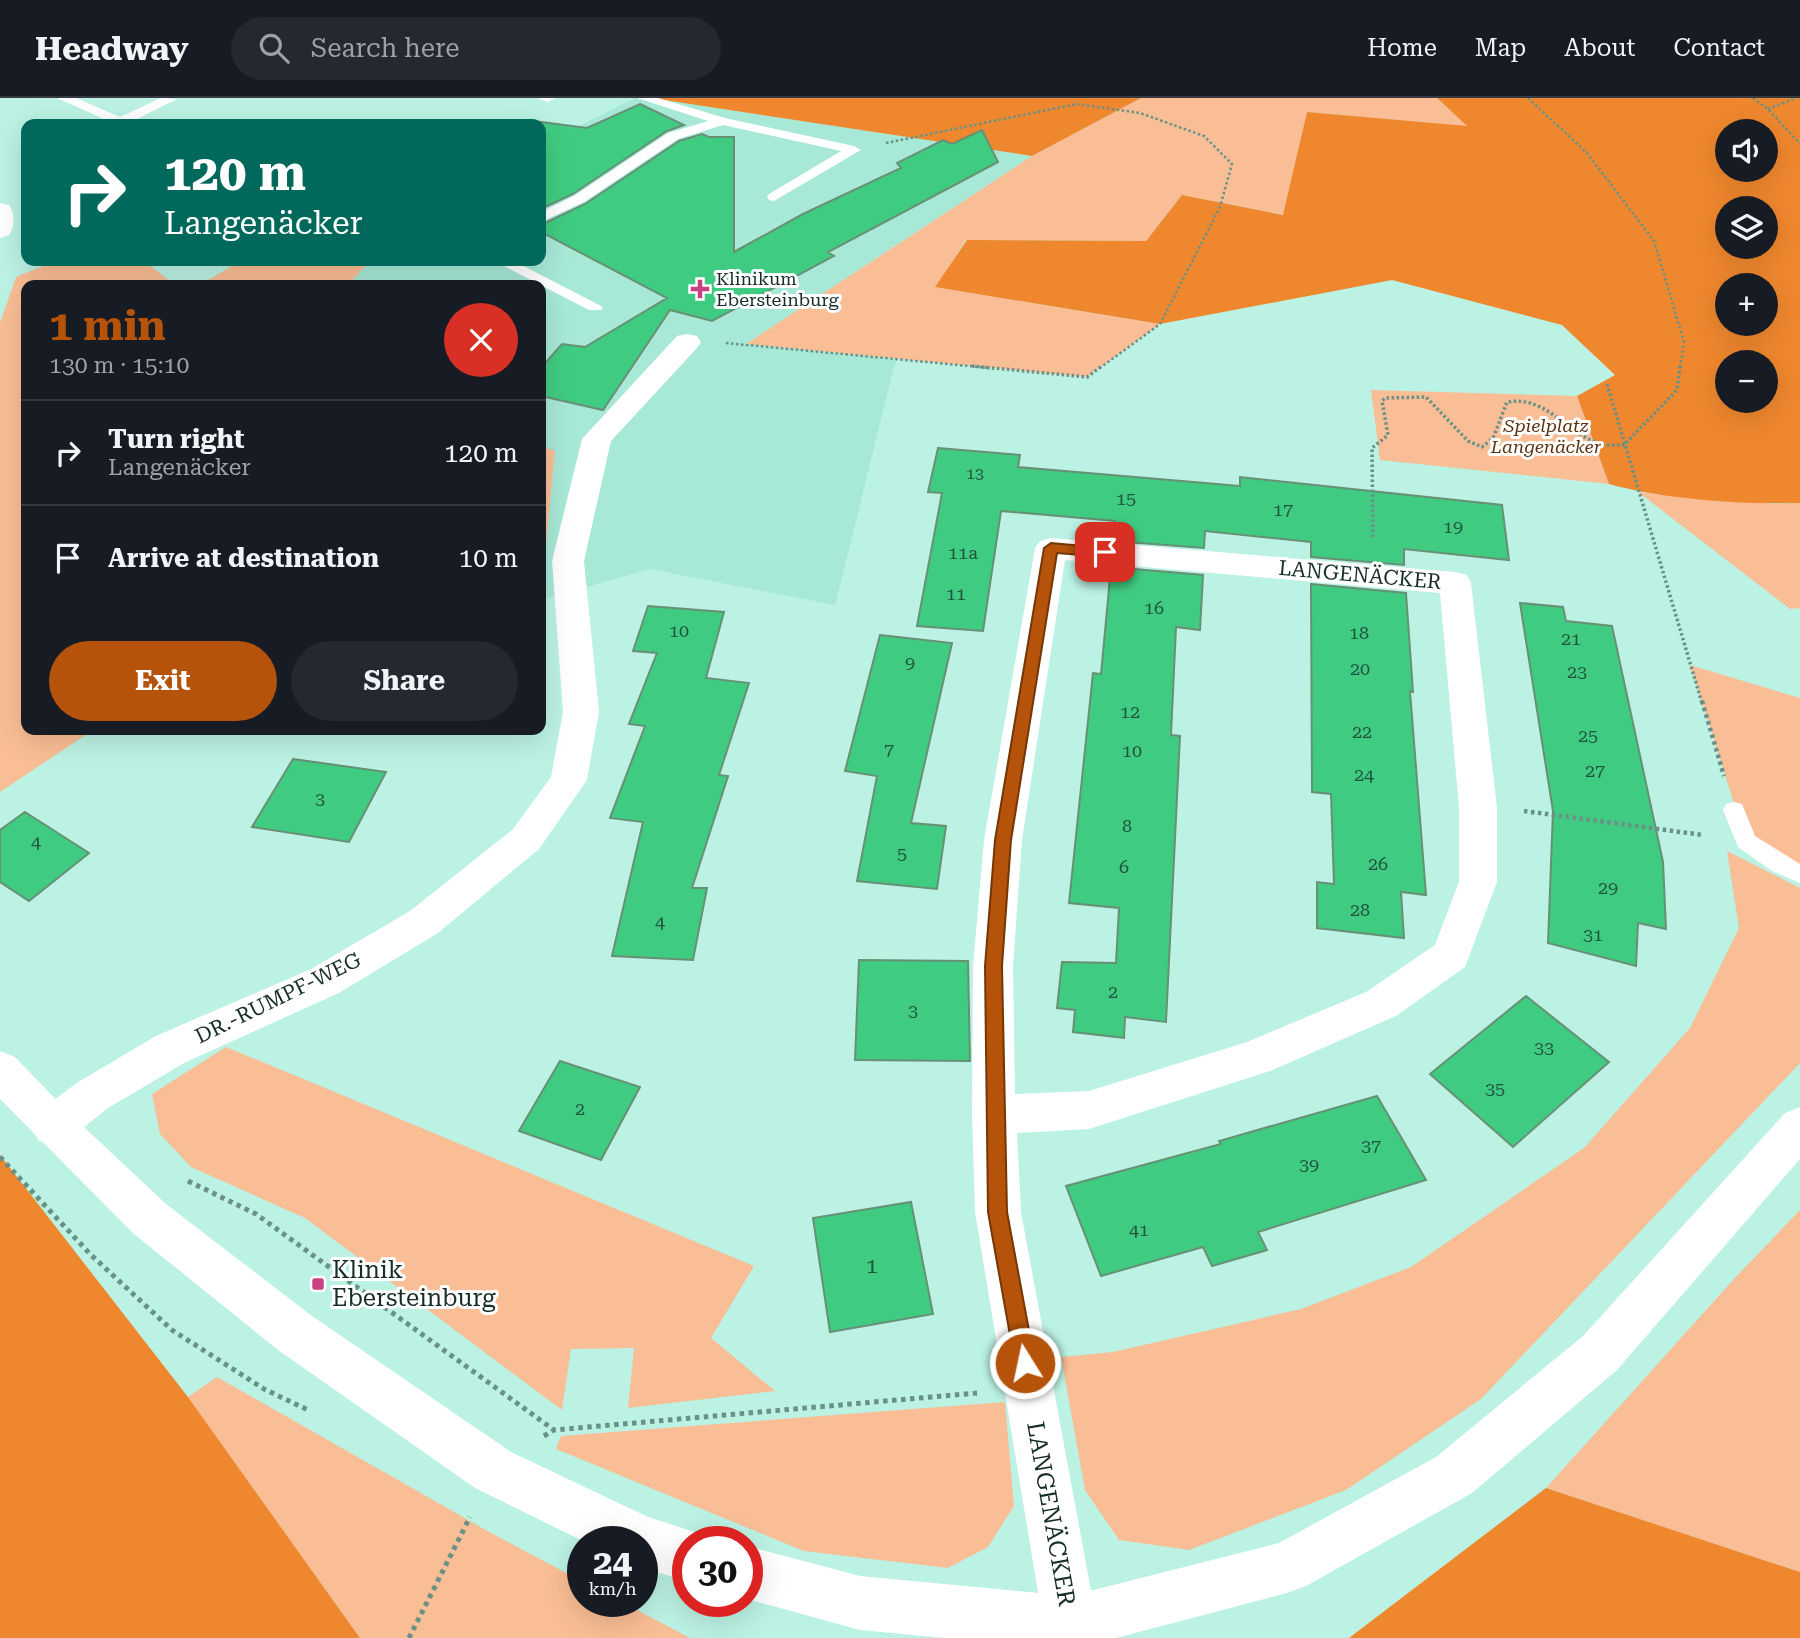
<!DOCTYPE html>
<meta charset="utf-8">
<style>
:root{--surface:#171b24;--page:#242831;--text:#f1f3f6;--muted:#9ea1a6;--line:#363941;--accent:#b45309}
body{margin:0;font-family:"Roboto Serif",serif;background:var(--page);color:var(--text);height:100vh;display:flex;flex-direction:column;font-size:26px;white-space:nowrap}
*{box-sizing:border-box;margin:0}
p{font-size:23px;color:var(--muted)}
.icon{flex:none;width:38px;height:38px;fill:none;stroke:currentColor;stroke-width:2;stroke-linecap:round;stroke-linejoin:round}
.map{position:relative;flex:1;overflow:hidden}
.drawer{position:absolute;left:21px;top:182px;width:525px;height:455px;display:flex;flex-direction:column;background:var(--surface);border-radius:14px;box-shadow:0 7px 28px #0002}
.drawer>*{flex:none}
.banner{position:absolute;left:21px;top:21px;width:525px;height:147px;border-radius:14px;box-shadow:0 7px 28px #0002;background:#00695c;color:#fff;overflow:hidden}
.controls{position:absolute;left:1715px;top:21px;display:grid;gap:14px}
.controls a{display:grid;place-items:center;width:63px;height:63px;border-radius:50%;background:var(--surface);box-shadow:0 7px 28px #0002;font-size:35px}
.speed{position:absolute;left:567px;top:1428px;display:flex;gap:14px;font-size:35px;font-weight:700;text-align:center}
.speed>*{display:grid;place-content:center;width:91px;height:91px;border-radius:50%;background:var(--surface);box-shadow:0 7px 28px #0002;line-height:1}
.speed small{font-size:18px;font-weight:400}
.speed .limit{border:10px solid #d22;background:#fff;color:#111}
.pin{position:absolute;display:grid;place-items:center;width:60px;height:60px;color:#fff;margin:-30px;border-radius:14px;box-shadow:0 4px 10px #0006}
.me{position:absolute;width:77px;margin:-38px;rotate:350deg;stroke-linejoin:round;filter:drop-shadow(0 0 5px #0008)}
.turn{display:flex;align-items:center;gap:24px;height:147px;padding:0 28px;font-size:32px}
.turn .icon{width:91px;height:91px;stroke-width:2.5}
.turn b{display:block;font-size:49px;line-height:60px}
.round{display:grid;place-items:center;flex:none;width:74px;height:74px;border-radius:37px;background:var(--page)}
.headline{display:flex;align-items:center;justify-content:space-between;height:119px;padding:0 28px}
h1{font-size:42px;font-weight:700;line-height:52px;color:var(--accent)}
.primary-button{display:flex;gap:14px;margin-top:auto;padding:14px 28px}
.primary-button a{flex:1;height:80px;border-radius:42px;background:var(--accent);color:#fff;font-size:28px;font-weight:700;line-height:80px;text-align:center}
.primary-button a+a{background:var(--page);color:var(--text)}
ul{padding:0;list-style:none}
li{display:flex;align-items:center;gap:21px;height:105px;padding:0 28px;border-top:2px solid var(--line)}
li div{flex:1}
li b{display:block;font-size:26px}
li em{font-style:normal}
header{display:flex;align-items:center;gap:42px;box-sizing:border-box;height:98px;padding:0 35px;background:var(--surface);border-bottom:2px solid var(--line)}
header strong{font-size:33px}
nav{display:flex;gap:38px;margin-inline-start:auto;font-size:24px}
.search{width:490px;height:63px;background:var(--page);display:flex;align-items:center;gap:18px;box-sizing:border-box;padding:0 24px;border-radius:38px;color:var(--muted);font-size:26px}
.map>svg:first-child{display:block}
.built{fill:#a7e8d6}
.green{fill:#f9be95}
.forest{fill:#ef872e;fill-rule:evenodd}
.building{fill:#40cb82;stroke:#679075;stroke-width:2}
.lines{fill:none;stroke-linecap:round;stroke-linejoin:round}
.path-far3{stroke:#6a9187;stroke-width:2.5;stroke-dasharray:2.5 2.5;stroke-linecap:butt}
.path-far2{stroke:#6a9187;stroke-width:3.5;stroke-dasharray:2.5 2.5;stroke-linecap:butt}
.path-far1{stroke:#6a9187;stroke-width:4.5;stroke-dasharray:3.5 3.5;stroke-linecap:butt}
.path{stroke:#6a9187;stroke-width:5;stroke-dasharray:4.5 4.5;stroke-linecap:butt}
.lane{fill:#fff;fill-rule:evenodd}
.street{fill:#fff;fill-rule:evenodd}
.secondary{fill:#fff;fill-rule:evenodd}
.route{fill:#b45309;stroke:#753606;stroke-width:2}
.poi-dot{fill:#c94180;stroke:#fff;stroke-width:2.5}
.labels{text-anchor:middle;stroke-width:6;stroke-linejoin:round;paint-order:stroke}
.far-number-label{font-size:16px;fill:#21543e}
.far-poi-label{font-size:18px;fill:#172d27;stroke:#fff;text-anchor:start}
.far-park-label{font-size:18px;font-style:italic;fill:#5b3210;stroke:#fff}
.number-label{font-size:18px;fill:#21543e}
.street-label{font-size:21px;fill:#172d27;stroke:#fff}
.near-number-label{font-size:21px;fill:#21543e}
.near-poi-label{font-size:24px;fill:#172d27;stroke:#fff;text-anchor:start}
.near-street-label{font-size:24px;fill:#172d27;stroke:#fff}
</style>
<header>
<strong>Headway</strong>
<div class="search"><svg class="icon" aria-label="search" viewBox="0 0 24 24"><circle cx="10" cy="10" r="6"/><path d="M15 15l6 6"/></svg>Search here</div>
<nav><a>Home</a><a>Map</a><a>About</a><a>Contact</a></nav>
</header>
<div class="map">
<svg width="1800" height="1540" viewBox="0 0 1800 1540">
<rect width="100%" height="100%" fill="#bbf2e3"/>
<!-- built -->
<path class="built" d="M635 0H651L1032 58 747 245 896 261 835 507 650 471 541 502 555 354 541 348V187H348L370 163H541V47Z"/>
<!-- green -->
<path class="green" d="M1141 0H1437L1468 29 1307 14 1284 117 1182 97 1146 143 966 142 936 189 1160 226 1087 279 746 246 1032 58Z
M55 163H144L175 187H26V632H93L0 694V225L16 179Z
M241 163H370L348 187H199Z
M1371 292 1577 298 1609 386 1380 362Z
M541 348 555 353 541 499Z
M1638 394 1773 406 1800 405V510L1790 511Z
M1690 567 1800 600V766L1746 743Z
M1727 753 1800 790V965L1481 1301 1346 1392 1189 1452 1119 1442 1085 1392 1061 1259 1113 1254 1301 1211 1411 1169 1584 1050 1690 930 1739 830Z
M226 949 754 1168 711 1240 775 1293 628 1310 634 1250 571 1251 562 1312 305 1120 191 1069 160 1036 152 996Z
M1800 1112V1474L1546 1390 1734 1181Z
M217 1279 491 1435 583 1484V1503H620L690 1540H360L188 1299Z
M1005 1304 1014 1408 988 1449 948 1470 804 1453 556 1351 561 1338Z"/>
<!-- forest -->
<path class="forest" d="M651 0H1141L1032 58Z
M1437 0H1800V405C1744 407 1662 401 1609 386L1577 298 1615 277 1562 227 1392 182 1160 226 935 189 967 142 1146 143 1182 97 1283 117 1307 14 1467 28ZM1727 33H1766V72H1727ZM1727 110H1766V149H1727ZM1727 187H1766V226H1727ZM1727 264H1766V303H1727Z
M0 1057 188 1299 360 1540H0Z
M1546 1390 1800 1474V1540H1349Z"/>
<!-- building -->
<path class="building" d="M640 6 684 27 667 33 573 96 541 111V24L587 30Z
M982 32 998 64 828 154 834 158 712 223 670 212 603 312 541 298V270L562 246 585 249 667 200 541 134V127L585 106 679 43 702 36 709 39H734V154L803 116 901 70 897 65 943 42 952 46Z
M938 350 1020 357 1018 369 1240 388V379L1502 407 1509 462 1404 451V467L1311 459V444L1205 433 1204 450 1114 443 1115 423 1001 413 983 533 917 528 942 395 928 394Z
M1111 469 1203 477 1200 532 1176 529 1171 637 1180 638 1166 924 1125 919 1124 940 1073 934 1075 912 1057 910 1062 864 1116 865 1119 810 1069 805 1093 575 1101 576Z
M1311 486 1406 495 1413 594 1410 593 1426 797 1401 794 1404 840 1317 830V784L1334 786 1331 696 1312 694Z
M1520 505 1563 509 1566 523 1612 528 1663 764 1666 831 1638 825 1636 868 1548 845 1553 713Z
M648 508 724 514 706 580 749 585 719 677 728 678 692 790H707L693 862 612 858 643 724 610 720 645 628 629 626 657 555 633 553Z
M880 537 952 545 911 725 946 728 937 791 857 783 877 678 845 673Z
M293 661 386 674 349 744 252 729Z
M25 714 89 755 29 803 0 784V732Z
M859 862 968 863 970 963 855 962Z
M1526 898 1609 964 1513 1049 1430 976Z
M560 963 640 989 601 1062 519 1033Z
M1377 998 1426 1082 1258 1134 1267 1152 1212 1168 1203 1149 1101 1178 1066 1088 1221 1046 1219 1043Z
M911 1104 933 1216 830 1234 813 1120Z"/>
<g class="lines">
<!-- path-far3 -->
<path class="path-far3" d="M1528 0 1587 55 1654 143 1684 244 1680 270
M1753 0 1768 11 1800 46
M1768 11 1796 0
M886 45 1077 6 1140 15 1204 38 1232 66 1220 109 1160 226 1100 270
M726 245 990 270"/>
<!-- path-far2 -->
<path class="path-far2" d="M972 268 1087 279 1102 268
M1607 286 1702 605
M1373 439 1372 350 1388 337 1382 303 1385 300 1426 299 1468 343 1482 349 1493 340 1507 304C1548 297 1566 337 1602 346 1609 348 1617 347 1624 347L1677 292 1680 268"/>
<!-- path-far1 -->
<path class="path-far1" d="M1702 603 1724 678
M1524 713 1703 737"/>
<!-- path -->
<path class="path" d="M0 1059 90 1156 172 1232 264 1291 308 1312
M188 1083 256 1116 554 1332
M544 1338 554 1332 977 1295
M409 1540 470 1419"/>
<!-- lane -->
<path class="lane" d="M57 0H76L120 19 161 0 177 1 131 24 133 26H115Z
M537 0H555L548 4Z
M637 0H658L725 20 854 48 861 52 774 103 769 102 767 99 769 96 841 53 723 27 678 41 584 104 541 124V114L574 98 668 35 708 23Z
M494 163H514L603 209 601 212H589Z
M1734 704 1742 706 1755 738 1800 766V785L1772 773 1738 749 1723 712 1726 706Z"/>
<!-- street -->
<path class="street" d="M687 236 697 238 701 244 697 250 611 343 584 463 599 614 587 682 539 751 438 835 339 895 186 964 108 1010 68 1042 53 1048 38 1042 31 1028 38 1014 78 984 156 938 311 871 410 813 513 731 551 679 563 614 552 463 582 341 677 238Z
M1051 440 1455 474 1467 477 1471 485 1497 710V784L1465 869 1396 918 1270 973 1089 1031 1017 1035 1021 1114 1097 1525 1091 1540H1049L1043 1525 975 1114 972 1017 973 868 984 742 1035 450 1040 443ZM1065 462 1440 495 1459 710V784L1435 847 1366 894 1247 944 1089 993 1015 996 1013 868 1022 742Z"/>
<!-- secondary -->
<path class="secondary" d="M0 105 9 107C15 115 15 129 9 137L0 140Z
M0 953 15 959 68 1014 166 1106 312 1218 511 1354 648 1419 707 1438 709 1444H688V1483L642 1470V1444H585L475 1390 278 1252 134 1136 0 1001Z
M1800 1009V1061L1617 1272 1472 1395 1306 1488 1287 1495 1116 1540H945L860 1532 747 1501V1448L860 1478 1070 1498 1279 1445 1436 1359 1583 1238 1785 1015Z"/>
</g>
<!-- route -->
<path class="route" d="M1051 445 1105 450 1111 454 1105 459 1057 455 1011 742 1002 868 1007 1114 1035 1265 1032 1272 1025 1275 1018 1272 1015 1265 988 1114 985 868 995 742 1044 450Z"/>
<!-- markers -->
<g class="poi-dot">
<path d="M696.5 180.5h7v7h7v7h-7v7h-7v-7h-7v-7h7z"/>
<rect x="311" y="1179" width="14" height="14" rx="3.5"/>
</g>
<g class="labels">
<!-- far-number labels -->
<g class="far-number-label">
<text x="975" y="381">13</text>
</g>
<!-- far-poi labels -->
<g class="far-poi-label">
<text x="716" y="187">Klinikum<tspan x="716" dy="21">Ebersteinburg</tspan></text>
</g>
<!-- far-park labels -->
<g class="far-park-label">
<text x="1546" y="334">Spielplatz<tspan x="1546" dy="21">Langenäcker</tspan></text>
</g>
<!-- number labels -->
<g class="number-label">
<text x="1126" y="407">15</text>
<text x="1283" y="418">17</text>
<text x="1453" y="435">19</text>
<text x="963" y="461">11a</text>
<text x="956" y="502">11</text>
<text x="1154" y="516">16</text>
<text x="679" y="539">10</text>
<text x="1359" y="541">18</text>
<text x="1571" y="547">21</text>
<text x="910" y="571">9</text>
<text x="1360" y="577">20</text>
<text x="1577" y="580">23</text>
<text x="1130" y="620">12</text>
<text x="1362" y="640">22</text>
<text x="1588" y="644">25</text>
<text x="889" y="658">7</text>
<text x="1132" y="659">10</text>
<text x="1595" y="679">27</text>
<text x="1364" y="683">24</text>
<text x="320" y="707">3</text>
<text x="1127" y="734">8</text>
<text x="36" y="750">4</text>
<text x="902" y="762">5</text>
<text x="1378" y="772">26</text>
<text x="1124" y="775">6</text>
<text x="1608" y="796">29</text>
<text x="1360" y="818">28</text>
<text x="660" y="830">4</text>
<text x="1593" y="843">31</text>
<text x="1113" y="900">2</text>
<text x="913" y="919">3</text>
<text x="1544" y="956">33</text>
<text x="1495" y="997">35</text>
<text x="580" y="1017">2</text>
<text x="1371" y="1054">37</text>
<text x="1309" y="1073">39</text>
<text x="1139" y="1138">41</text>
</g>
<!-- street labels -->
<g class="street-label">
<text transform="translate(1360 477) rotate(5)" y="7">LANGENÄCKER</text>
<text transform="translate(278 900) rotate(-26)" y="7">DR.-RUMPF-WEG</text>
</g>
<!-- near-number labels -->
<g class="near-number-label">
<text x="872" y="1175">1</text>
</g>
<!-- near-poi labels -->
<g class="near-poi-label">
<text x="332" y="1180">Klinik<tspan x="332" dy="28">Ebersteinburg</tspan></text>
</g>
<!-- near-street labels -->
<g class="near-street-label">
<text transform="translate(1051 1416) rotate(80)" y="8">LANGENÄCKER</text>
</g>
</g>
</svg>
<div class="controls">
<a><svg class="icon" aria-label="sound" viewBox="0 0 24 24"><path d="M4 9h4l5-4v14l-5-4H4zM17 9q2 3 0 6"/></svg></a>
<a><svg class="icon" aria-label="layers" viewBox="0 0 24 24"><path d="M12 4l9 5-9 5-9-5zM3 14l9 5 9-5"/></svg></a>
<a>+</a>
<a>−</a>
</div>
<div class="speed"><div>24<small>km/h</small></div><div class="limit">30</div></div>
<div class="pin" style="left:1105px;top:454px;background:#d93025"><svg class="icon" aria-label="arrive" viewBox="0 0 24 24"><path d="M6 21V4h12l-3 4 3 4H6"/></svg></div>
<svg class="me" style="left:1025px;top:1265px" viewBox="-20 -20 40 40"><circle r="17" fill="#b45309" stroke="#fff" stroke-width="3"/><path d="M0-11L8 9 0 5-8 9z" fill="#fff"/></svg>
<div class="banner">
<div class="turn"><svg class="icon" aria-label="right" viewBox="0 0 24 24"><path d="M7 20v-9h11M14 6l5 5-5 5"/></svg><div><b>120 m</b>Langenäcker</div></div>
</div>
<section class="drawer">
<div class="headline"><div><h1>1 min</h1><p>130 m · 15:10</p></div><a class="round" style="background:#d93025;color:#fff"><svg class="icon" aria-label="close" viewBox="0 0 24 24"><path d="M6 6l12 12M18 6L6 18"/></svg></a></div>
<ul>
<li><svg class="icon" aria-label="right" viewBox="0 0 24 24"><path d="M7 20v-9h11M14 6l5 5-5 5"/></svg><div><b>Turn right</b><p>Langenäcker</p></div><em>120 m</em></li>
<li><svg class="icon" aria-label="arrive" viewBox="0 0 24 24"><path d="M6 21V4h12l-3 4 3 4H6"/></svg><div><b>Arrive at destination</b></div><em>10 m</em></li>
</ul>
<div class="primary-button"><a>Exit</a><a>Share</a></div>
</section>
</div>
